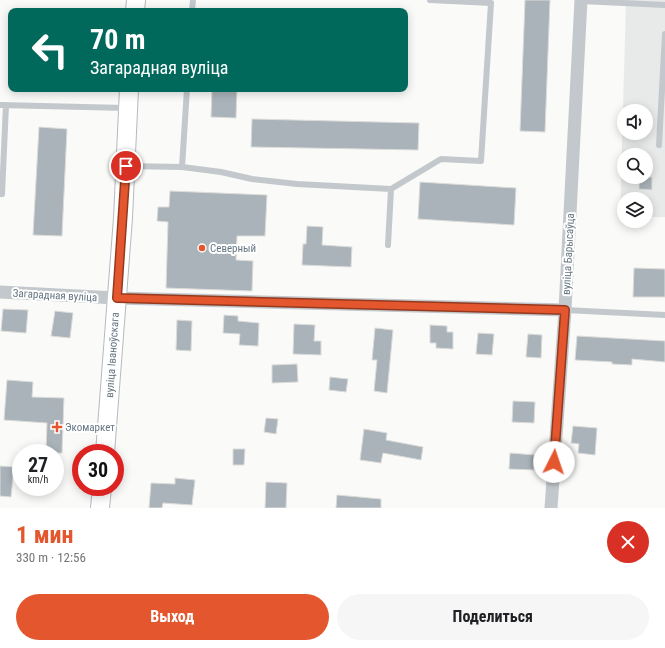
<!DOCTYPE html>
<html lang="ru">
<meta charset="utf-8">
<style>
:root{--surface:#fff;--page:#f6f6f6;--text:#202124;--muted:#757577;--accent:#e4572e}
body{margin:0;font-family:"Roboto Condensed",sans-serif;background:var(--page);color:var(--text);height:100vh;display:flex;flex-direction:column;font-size:15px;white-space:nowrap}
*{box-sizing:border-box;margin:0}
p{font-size:13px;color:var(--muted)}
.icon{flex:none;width:22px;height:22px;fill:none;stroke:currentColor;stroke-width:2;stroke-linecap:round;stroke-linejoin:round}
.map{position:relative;height:508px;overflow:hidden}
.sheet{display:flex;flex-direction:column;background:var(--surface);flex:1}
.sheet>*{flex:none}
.top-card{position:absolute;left:8px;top:8px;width:400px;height:84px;border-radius:8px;box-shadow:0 2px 10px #0003;background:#00695c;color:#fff;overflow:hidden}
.controls{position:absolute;left:617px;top:104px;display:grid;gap:8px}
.controls a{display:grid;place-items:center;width:36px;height:36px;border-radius:50%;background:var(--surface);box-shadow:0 2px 10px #0003;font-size:20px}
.speed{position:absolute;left:12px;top:444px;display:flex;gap:8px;font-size:20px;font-weight:700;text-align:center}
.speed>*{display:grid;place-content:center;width:52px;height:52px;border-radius:50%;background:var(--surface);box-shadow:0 2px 10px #0003;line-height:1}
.speed small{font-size:10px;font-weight:400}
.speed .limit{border:6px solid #d22;background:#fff;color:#111}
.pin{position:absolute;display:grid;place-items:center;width:34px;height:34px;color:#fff;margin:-17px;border:2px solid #fff;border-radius:50%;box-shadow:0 1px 4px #0007}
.me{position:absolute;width:44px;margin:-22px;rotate:4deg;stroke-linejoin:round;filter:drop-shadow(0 0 3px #0008)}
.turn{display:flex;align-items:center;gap:14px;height:84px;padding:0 16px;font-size:18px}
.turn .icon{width:52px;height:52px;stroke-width:2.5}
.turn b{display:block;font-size:28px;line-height:34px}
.round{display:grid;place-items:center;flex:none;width:42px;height:42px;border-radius:21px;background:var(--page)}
.head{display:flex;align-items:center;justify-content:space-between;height:68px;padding:0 16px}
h1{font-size:24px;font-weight:700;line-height:30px;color:var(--accent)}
.action{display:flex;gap:8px;margin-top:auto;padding:8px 16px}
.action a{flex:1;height:46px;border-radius:24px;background:var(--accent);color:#fff;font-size:16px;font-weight:700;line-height:46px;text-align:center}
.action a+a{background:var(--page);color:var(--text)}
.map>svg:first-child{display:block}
.built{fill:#e8e9e9;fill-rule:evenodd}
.building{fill:#aab3b9;stroke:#dcdcda}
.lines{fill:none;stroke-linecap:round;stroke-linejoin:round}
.secondary-casing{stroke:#b3babf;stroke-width:20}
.service{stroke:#c3c8cc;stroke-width:6}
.minor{stroke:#c3c8cc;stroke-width:13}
.secondary{stroke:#fff;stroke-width:18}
.route-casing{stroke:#94391e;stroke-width:10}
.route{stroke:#e4572e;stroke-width:7}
.poi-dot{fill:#e4572e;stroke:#fff;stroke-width:1.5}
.labels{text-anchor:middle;stroke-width:4;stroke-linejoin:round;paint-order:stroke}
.poi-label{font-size:11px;fill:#657683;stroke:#fff;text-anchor:start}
.street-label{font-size:11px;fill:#657683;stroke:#fff}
</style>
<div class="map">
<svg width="665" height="508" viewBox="0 0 665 508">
<rect width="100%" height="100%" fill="#fafaf8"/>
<!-- built -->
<path class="built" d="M626 0H665V217H646V199H624V217H620ZM624 111H646V133H624ZM624 155H646V177H624Z"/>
<!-- building -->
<path class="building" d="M525 0H550L545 132 520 131Z
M212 89H237L236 118 211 117Z
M252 119 419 123 418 150 251 147Z
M39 127 67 129 62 236 33 235Z
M639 177H652V190L639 189Z
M420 182 516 188 514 225 418 219Z
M170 191 267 195 265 236H237L236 260 253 261 252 291 166 288 168 222 157 221 158 207H169Z
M307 226 323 227 322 245 352 247 351 267 302 265 303 244H306Z
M634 268 665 269V297H633Z
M3 309 28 310 26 333 1 331Z
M55 311 73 313 70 338 51 336Z
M224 315 238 316V321L259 323 258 346 239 345 240 334 223 333Z
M177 320 192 321 191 351 176 350Z
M294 324 315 325 314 341H321V355L293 354Z
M430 325 447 326V332H453V349L436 348V343H430Z
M375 328 393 330 387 393 374 391 377 360H372Z
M478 333 494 334 492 355 476 354Z
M528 334 542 335 541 358 526 357Z
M577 336 665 341V362L632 359V365L612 364V362L575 360Z
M297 364 298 382 272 383V365Z
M330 377 348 379 346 392 329 390Z
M7 380 33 382 32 397 64 398 62 453H46L47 423 4 420Z
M513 401 535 402 534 423 512 422Z
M266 418 278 419 276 434 264 432Z
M573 426 597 428 595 455 578 453 579 444 571 443Z
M364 429 387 433 386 440 423 447 421 460 383 453 381 463 360 460Z
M233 449H245L244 465H233Z
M510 453 535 455 534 470 509 469Z
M0 466 14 467 11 497 0 496Z
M175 478 195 480 192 505 163 503 162 508H149L151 483 175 484Z
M266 482 287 483 286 508H265Z
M337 495 381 499V508H336Z"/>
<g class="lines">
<!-- secondary casing -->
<g class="secondary-casing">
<path id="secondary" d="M135 11 136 0
M105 453 123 218 129 89
M100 508 102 487"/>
</g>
<!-- service -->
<path class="service" d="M581 1 665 5
M192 11 193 0
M0 105 126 108
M659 145 665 34
M126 166 182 167 221 172 252 179 297 184 391 189
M182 167 187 89
M0 194H2L6 105
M388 245 391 189 441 159 481 161 491 3 430 0
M565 310 665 315"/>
<!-- minor -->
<path class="minor" d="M0 292 117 298 565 310
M551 508 565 310 581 0"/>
<!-- secondary -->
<use href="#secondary" class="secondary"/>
</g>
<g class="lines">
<!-- route casing -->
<g class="route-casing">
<path id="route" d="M126 166 117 298 565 310 554 462"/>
</g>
<!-- route -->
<use href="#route" class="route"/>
</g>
<!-- markers -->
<g class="poi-dot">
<circle cx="202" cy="248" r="4"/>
<path d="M55 421h4v4h4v4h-4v4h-4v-4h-4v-4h4z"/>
</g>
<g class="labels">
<!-- poi labels -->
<g class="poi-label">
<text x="210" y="252">Северный</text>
<text x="65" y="431">Экомаркет</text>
</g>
<!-- street labels -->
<g class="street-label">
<text transform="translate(568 254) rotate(-87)" y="4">вуліца Барысаўца</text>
<text transform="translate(55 295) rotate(3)" y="4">Загарадная вуліца</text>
<text transform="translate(112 355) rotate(-86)" y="4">вуліца Іваноўскага</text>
</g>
</g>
</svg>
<div class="controls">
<a><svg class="icon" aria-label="sound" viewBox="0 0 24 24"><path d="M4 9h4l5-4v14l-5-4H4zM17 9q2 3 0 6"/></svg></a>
<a><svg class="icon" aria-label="search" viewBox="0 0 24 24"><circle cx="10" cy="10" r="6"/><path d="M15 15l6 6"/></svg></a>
<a><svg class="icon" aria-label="layers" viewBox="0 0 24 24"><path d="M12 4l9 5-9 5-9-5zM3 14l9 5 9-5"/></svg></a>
</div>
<div class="speed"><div>27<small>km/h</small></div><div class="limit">30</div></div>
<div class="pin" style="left:126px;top:166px;background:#d93025"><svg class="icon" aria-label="arrive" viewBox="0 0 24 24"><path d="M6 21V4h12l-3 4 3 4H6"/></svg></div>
<svg class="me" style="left:554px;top:462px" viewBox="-20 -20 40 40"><circle r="19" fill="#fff"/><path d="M0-13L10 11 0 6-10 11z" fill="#e4572e"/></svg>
<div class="top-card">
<div class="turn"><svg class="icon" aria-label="left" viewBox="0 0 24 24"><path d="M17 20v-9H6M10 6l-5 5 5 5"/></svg><div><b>70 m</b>Загарадная вуліца</div></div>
</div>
</div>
<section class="sheet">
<div class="head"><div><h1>1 мин</h1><p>330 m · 12:56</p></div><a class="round" style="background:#d93025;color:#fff"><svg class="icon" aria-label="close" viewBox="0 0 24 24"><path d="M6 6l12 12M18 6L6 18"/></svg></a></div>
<div class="action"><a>Выход</a><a>Поделиться</a></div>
</section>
